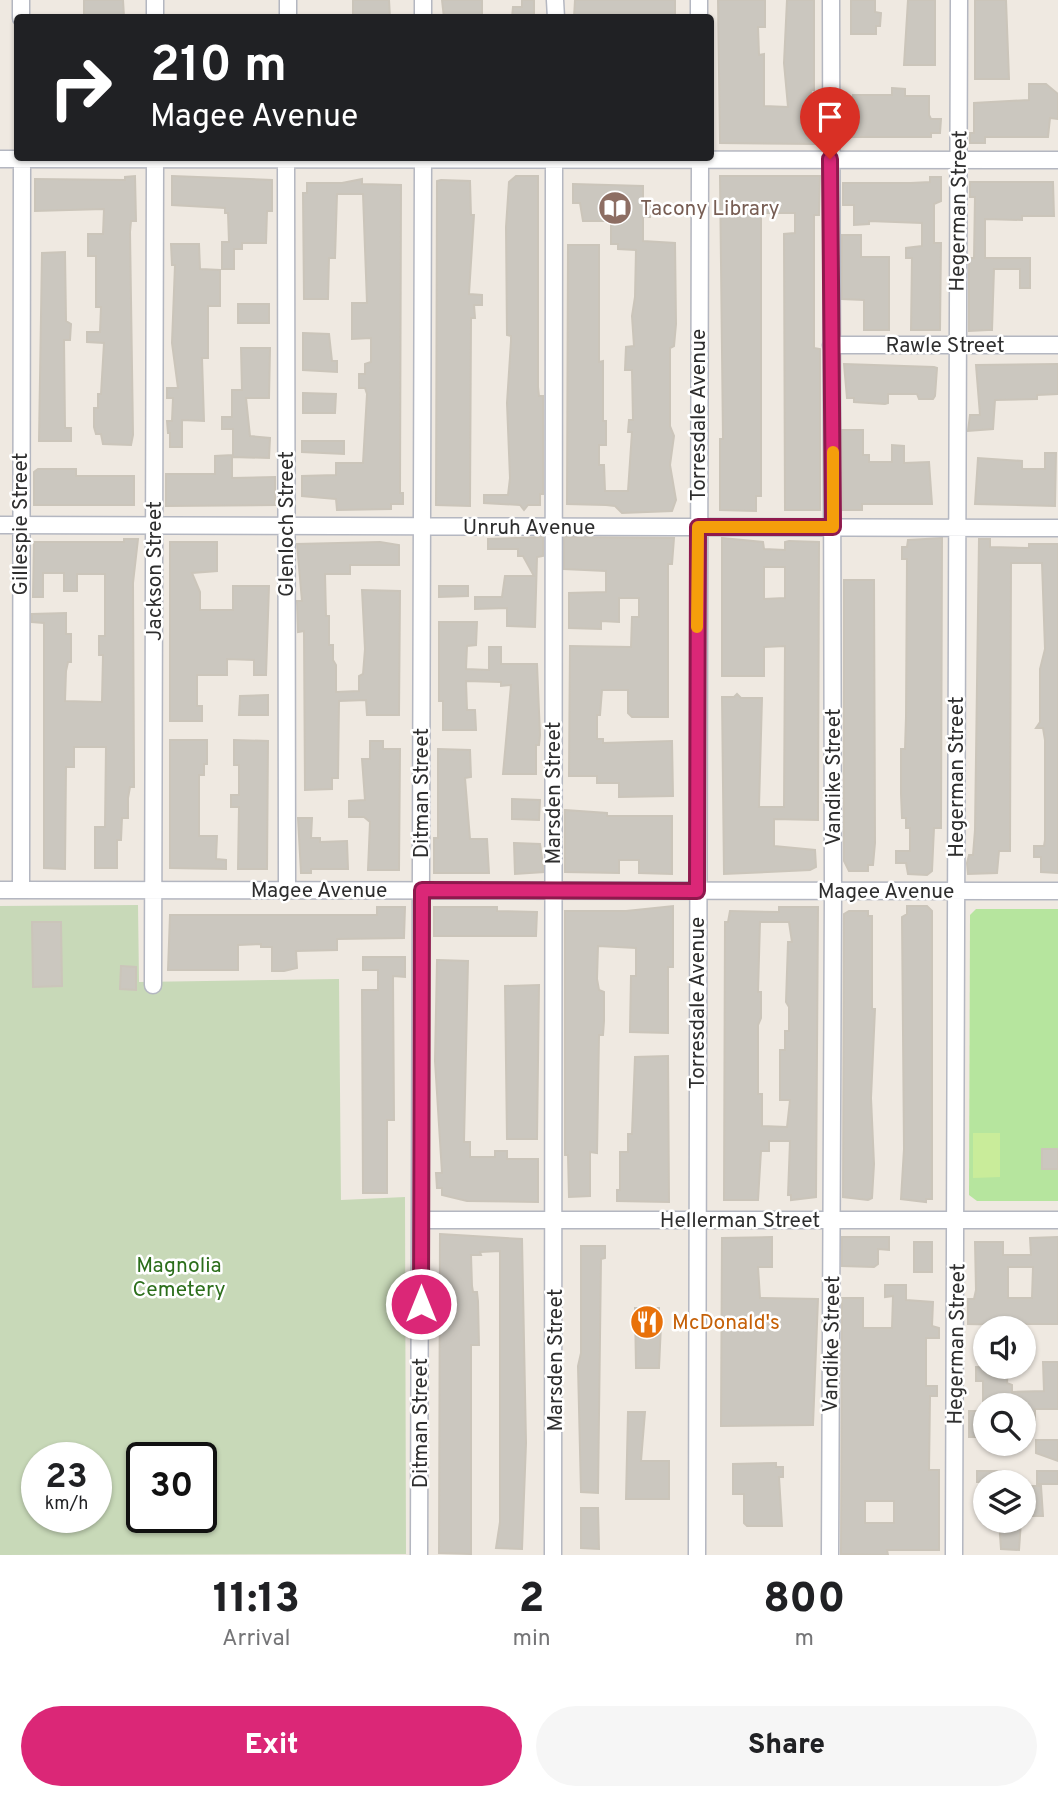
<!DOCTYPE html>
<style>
:root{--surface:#fff;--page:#f6f6f6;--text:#202124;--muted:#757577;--accent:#db2777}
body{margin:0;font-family:Overpass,sans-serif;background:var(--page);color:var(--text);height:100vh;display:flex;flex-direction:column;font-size:26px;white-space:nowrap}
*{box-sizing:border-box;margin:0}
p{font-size:23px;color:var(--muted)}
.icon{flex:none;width:38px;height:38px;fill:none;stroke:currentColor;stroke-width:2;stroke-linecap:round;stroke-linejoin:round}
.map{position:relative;height:1555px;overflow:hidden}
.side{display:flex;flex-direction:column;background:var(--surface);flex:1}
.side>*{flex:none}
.hud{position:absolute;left:14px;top:14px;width:700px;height:147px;border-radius:7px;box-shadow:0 2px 5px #0004;background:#202124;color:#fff;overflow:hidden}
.fabs{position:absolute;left:973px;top:1316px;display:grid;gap:14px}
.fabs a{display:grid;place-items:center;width:63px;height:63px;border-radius:50%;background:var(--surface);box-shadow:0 2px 5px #0004;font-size:35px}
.speed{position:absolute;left:21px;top:1442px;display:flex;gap:14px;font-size:35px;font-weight:700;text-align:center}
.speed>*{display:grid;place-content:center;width:91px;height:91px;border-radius:50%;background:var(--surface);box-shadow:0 2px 5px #0004;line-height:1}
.speed small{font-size:18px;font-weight:400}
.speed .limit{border:4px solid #111;border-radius:10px;background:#fff;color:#111}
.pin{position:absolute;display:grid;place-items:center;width:60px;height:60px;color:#fff;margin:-72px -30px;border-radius:50% 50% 50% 0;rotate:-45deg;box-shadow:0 0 7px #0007}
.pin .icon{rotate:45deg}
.me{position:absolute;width:77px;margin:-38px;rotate:0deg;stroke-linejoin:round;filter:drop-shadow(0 0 5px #0008)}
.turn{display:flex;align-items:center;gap:24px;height:147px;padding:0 21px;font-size:32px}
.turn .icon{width:91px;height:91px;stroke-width:2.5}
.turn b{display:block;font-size:49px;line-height:60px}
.eta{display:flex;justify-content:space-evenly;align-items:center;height:119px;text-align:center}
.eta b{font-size:42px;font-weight:800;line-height:49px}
.button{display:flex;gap:14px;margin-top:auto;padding:14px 21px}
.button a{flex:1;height:80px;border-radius:42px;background:var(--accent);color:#fff;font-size:28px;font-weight:800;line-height:80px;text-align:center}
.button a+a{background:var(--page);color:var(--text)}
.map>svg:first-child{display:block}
.green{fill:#b6e59e}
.cemetery{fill:#c8d9b8;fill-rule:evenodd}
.pitch{fill:#c9ec9a}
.building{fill:#cbc7bf;stroke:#cbc5ba;stroke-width:2;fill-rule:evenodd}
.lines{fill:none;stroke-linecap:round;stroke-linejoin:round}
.minor-casing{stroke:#b4b7c1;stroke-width:19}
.minor{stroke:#fff;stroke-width:16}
.route-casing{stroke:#8e194d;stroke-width:18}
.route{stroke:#db2777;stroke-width:12}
.slow{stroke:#f59e0b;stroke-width:12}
.labels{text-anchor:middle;stroke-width:5;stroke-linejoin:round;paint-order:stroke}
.education-label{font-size:21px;fill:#785e54;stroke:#fff;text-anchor:start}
.street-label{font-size:21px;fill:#2e2e2e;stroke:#fff}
.park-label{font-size:21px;fill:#2c6e1b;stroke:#fff}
.food-label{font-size:21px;fill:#c56008;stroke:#fff;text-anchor:start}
</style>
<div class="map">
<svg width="1058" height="1555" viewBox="0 0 1058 1555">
<rect width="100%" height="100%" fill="#efe9e1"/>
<!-- green -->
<path class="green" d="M976 909H1058V1201H977L969 1195 970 915Z"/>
<!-- cemetery -->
<path class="cemetery" d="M138 905 139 982 339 979 341 1200 405 1197 406 1554 0 1555V906ZM37 1458H96V1517H37ZM142 1458H201V1517H142Z"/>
<!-- pitch -->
<path class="pitch" d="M973 1133H1000V1177L973 1178Z"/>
<!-- building -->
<path class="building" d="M84 0H123L124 17H84Z
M353 0H389L390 18H353Z
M442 0H482V18H444Z
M522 0H534V18H512L513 7H522Z
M575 0H675V18H574Z
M718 0H765V27H758L759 55 764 54V106L788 107 784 63 787 0H814V90H811L810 111H819L818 144 720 143Z
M851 0H875V12L881 13 880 26H876V34H851Z
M908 0H935V65H904Z
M975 0H1006L1009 79H975Z
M1029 84H1046L1058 94V119L1050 118 1048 137H985V143H970V133H974V103L1029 100Z
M892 88 905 89V96H929V115L931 119H941L940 133H931V137H852L853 95H892Z
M135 176 136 221H131L130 232 133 435 131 445 103 444 101 434H96L94 427V408H98V394H101L104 343 87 342V332H100L101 307H96V256H88V234H103L104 209 35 211V179L125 180V177Z
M172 176 272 180V211H267L266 243H242V249H234V269H222V242H229L228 213H225V208L172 205Z
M516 176H538V387L539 396H543V494H540V505H528L524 510 520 505 484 503V495H508L510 478 507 403 511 341V336L507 335 506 227 509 182Z
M720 176H820L819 215H814V348L820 349V510H785L784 234 795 233V213H765L761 215V496H756V511L720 510V439H723Z
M930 177H941V201L934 204V243H941L940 330H911L912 258H906V248L922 246V223L869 221V224L854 225V205H843V183H911L930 182Z
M362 179V184L401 185 400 493H403V504H391V509L337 510 336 499 302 496V476L336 475V463H363L367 394 365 388H359V374H365V364L371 362V338L352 339V303H367L363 194H337L335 258H329L328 299H304L303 193H307V183H342Z
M441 180 470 181 471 215H474L469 294 482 295V305H474L475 318H471L470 506 436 505 437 181Z
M970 182H1053L1054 216H1022V220L985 219V258H1030V288H1020V269H994L992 330H988L969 331V258H974L975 197H970Z
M573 184 643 186V200H650V217H643V241L675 243 676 324 674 346 670 348V426L674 436 670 465 676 500 672 511 622 513 615 506 606 505 567 504 568 245H599V362L603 361V421H606V445H599V465H604L605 491H628L632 432H628L629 420H633L632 370H625L626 347 634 346 632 316 635 297 636 250 618 249V244H611V221H583L580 203H573Z
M842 235H861V257H889V330H864V300L842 299Z
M171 244H199L200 269 220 270V306H208V358H202L204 421 182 420V447H170V433H168L167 421H172L173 398H167V388H178L172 343 175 265H172Z
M65 252 66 321 71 324 70 340H64L65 428H71V441H39L42 253Z
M238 304H269V323H238Z
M303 333 329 334 332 361H337V372L303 370Z
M241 348H270L269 398H246L250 436 270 438 269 458 233 457V429H222V417H232V390H242Z
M844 364 934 367 937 368 935 396 933 399H919L917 394H888V403L885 404 854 402V398H847Z
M1058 364V394L1037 395V399L995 400 993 429 968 431 970 415H980L976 365Z
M303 393 336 394 335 413H303Z
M842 430H863V455H869V462H892V445L904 446V463L929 462 932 504H862V510H843Z
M302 441H344V454L302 452Z
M1045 453H1056L1055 506 975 504 978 458 1022 461V469H1045Z
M232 455V478L275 477V505L166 506V474H215V456Z
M38 469H76V476H134V505H34V472Z
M543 537V556L537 557 535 627 507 626V608L475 609V597H502L505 576H534L523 556H518V549H488V539Z
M564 537 674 538 672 564H668V717H632L628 713V690H602L600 715H597V739H603V743L672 741 673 796 619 797V783H597V776H569L570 646 631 647 632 617H639V598H619V622L601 621V629L569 628V593L606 592V571L564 569Z
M722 538 763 542 764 549 785 550V542L789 541 819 542 818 820 774 819V846L815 850 816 867 810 870 724 874 722 697H734L737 694 741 698H762L759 807H784L785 646 764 647V676H722ZM764 567H785V598L764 599Z
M942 538 941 828H934L932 871 927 875 908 874 906 863H896V851H910V828H906V818H902L901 794V749H905L906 717 907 559H902V547H907L908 540Z
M124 539H138L133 583 134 787H130L128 798V818H122L121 840H117V868H95V827H105L106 747H74V767H66L65 869 44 868V623L32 622V614L66 613V634H71V662H68L66 671 65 701 102 702 103 655H99V636H105V574H77V591H64V573H43V597H33L34 542H124Z
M979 539H990V547L1029 548V544H1058V873L1041 872V857H1034V846H1044L1045 840V740L1043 728H1036L1040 722V669L1045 649 1042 563H1011L1010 851H999L997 873 968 874 967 863 969 855H973L975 830Z
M170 542H217V571L192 573 200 592V610H233V586H269L266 675H254V660L227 659V675H197V706H202V721H170Z
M380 542 399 545V565H350V574H325L326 616H329V645H333V660L336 665V692L359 691V676L363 674 365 649 362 590 400 591 399 715H367L366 700 339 701 338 778H332V789L305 790 304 631 298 632 297 601H302L297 544Z
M844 580H874L875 843 873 865H868V871H849L844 861Z
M439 586H468V596L439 597Z
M439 622H477L476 645 467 646 466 669 489 670V647H501V664H537L540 735 539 745H536V774H503L511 685 501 686V682L466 681 467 710H475L476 730H443V701H439Z
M268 695V715H239L240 696Z
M170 740H207V764H204V775H199V836H217L216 859 226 860V869L170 868Z
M234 740 268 741 267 869H238L239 807H231V795H239V765H234Z
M370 741H383V749H400L399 870H368L370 822 364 817H349V801L365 800 362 759H370Z
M438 749 470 750 471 777 465 778 470 839H487L489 873H434V838H438Z
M512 799 540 800 539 820 512 819Z
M565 810 607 813V816H672V874L639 873V860H619V873L565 872Z
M298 818H312L311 838H320V842L347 841 348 869H311V873H301Z
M514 843 540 844 544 872 515 874Z
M673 906V967H668V1033L630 1032 631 976H636V948L598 946 597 979 599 990 604 992V1021L603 1035H599L597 1153 590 1152V1196L569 1197 568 1155H565V911H626Z
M907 906H927L932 911V1199H926V1202L901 1199 904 1149 902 917 907 914Z
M377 907H405L404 938 337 939V950L296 951 297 968 284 971H272V947H261V944L238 945V970H168L170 915H377Z
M434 907H497V911L537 912 536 936H434Z
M779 907H818L816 1197 791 1200V1195H788L790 1141H769V1151H761L758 1200H724L725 922H728L730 911 779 912ZM760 922H789L792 942H788L786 1002 789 1007V1031H785V1050H780V1100H790L787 1127 762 1126V1094H758V1025L761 1018V992H758Z
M849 911H868V916H872V1009H875L871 1098 874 1164 872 1198 868 1200 843 1197 844 914Z
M32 922H61L62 986 33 987Z
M363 957H405V977L393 976 394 1120H387V1193H363L362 990H378V970H363Z
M437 960 468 961 464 1142H470V1157H495V1151H507V1159H538V1202L467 1201 442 1195V1188H437L436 1173H442L435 1061Z
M121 966 136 967V990L120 989Z
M539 985 537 1139H507L505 986Z
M668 1056 669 1202 617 1201V1190H620V1152H628V1134H632L635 1057Z
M1042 1149H1058V1169H1042Z
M440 1234 522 1239 526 1443 522 1549 496 1548 500 1522V1251L480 1252 481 1255H471L472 1286 473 1292H477L478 1301 479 1345H471V1554L439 1553Z
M772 1237V1267H758L760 1298 818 1299 813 1425 721 1426 722 1238Z
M842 1237H889V1250L878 1249V1264L874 1267 842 1266Z
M1058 1237V1324H1022V1328H1007L1008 1325 968 1324V1299H974L976 1290 975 1242H1003V1255H1031L1030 1238ZM1008 1267H1033L1032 1298H1008Z
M914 1242H932V1272H914Z
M581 1246H605V1258L601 1259 598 1493 581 1492 578 1366 581 1353Z
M885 1285H906V1300L933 1302 932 1326 939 1328V1338H926V1386H937V1396H930L929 1470H939V1550H887L888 1555 841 1554 842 1298H863V1328H892L893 1296 885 1297ZM865 1501H894V1523H865Z
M635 1308H659V1324H661L659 1368H636Z
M1043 1362H1058V1409H1035V1420H1024V1405H983V1381H976V1367L1008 1368 1007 1383 1012 1385V1392L1044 1391Z
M969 1411H985V1437H969Z
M628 1412H645L641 1461H669V1499H626Z
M1036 1440H1058V1461L1036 1453Z
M776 1463V1467H783V1477H779L782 1526H747L744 1523V1494H733V1464Z
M977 1471H1001V1482H977Z
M1037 1471H1058V1484H1037Z
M1024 1486H1041L1043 1516H1030L1029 1499H1024Z
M581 1508H598L599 1549 581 1548Z
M999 1521H1021L1019 1550 1001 1549Z"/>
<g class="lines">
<!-- minor casing -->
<g class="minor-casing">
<path id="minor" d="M555 0 556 18
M699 0V18
M21 18V0
M155 18V0
M288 18V0
M423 18V0
M286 158 287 890
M0 159 1058 160
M831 345H1058
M0 525 1058 528
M0 890 1058 891
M21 890 22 158
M153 985 155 158
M422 1220H1058
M419 1555 423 158
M553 1555C557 1089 552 623 554 158
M697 1555 700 158
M830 1555 833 891 831 0
M954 1555 959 0"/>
</g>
<!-- minor -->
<use href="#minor" class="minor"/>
</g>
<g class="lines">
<!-- route casing -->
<g class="route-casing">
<path id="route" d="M421 1304 422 890 697 891 698 527H833L830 159"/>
</g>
<!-- route -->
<use href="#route" class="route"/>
<!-- slow -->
<path class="slow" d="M697 627 698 527H833V452"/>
</g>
<!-- icons -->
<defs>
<g id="library-disc" transform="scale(1.75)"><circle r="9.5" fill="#8d6e63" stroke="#fff"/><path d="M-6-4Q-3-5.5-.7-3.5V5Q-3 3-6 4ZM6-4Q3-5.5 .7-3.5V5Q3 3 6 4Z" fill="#fff"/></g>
<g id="restaurant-disc" transform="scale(1.75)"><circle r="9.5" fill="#e8710a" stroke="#fff"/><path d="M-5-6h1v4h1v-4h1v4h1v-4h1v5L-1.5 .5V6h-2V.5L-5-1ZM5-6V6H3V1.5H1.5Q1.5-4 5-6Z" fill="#fff"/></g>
</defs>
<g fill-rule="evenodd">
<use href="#library-disc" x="615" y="208"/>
<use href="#restaurant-disc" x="647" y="1322"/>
</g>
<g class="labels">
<!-- education labels -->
<g class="education-label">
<text x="640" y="215">Tacony Library</text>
</g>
<!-- street labels -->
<g class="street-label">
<text transform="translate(958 211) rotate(-89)" y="7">Hegerman Street</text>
<text x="945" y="352">Rawle Street</text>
<text transform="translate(698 415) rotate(-90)" y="7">Torresdale Avenue</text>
<text transform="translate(20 524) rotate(-90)" y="7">Gillespie Street</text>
<text transform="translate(286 524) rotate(-90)" y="7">Glenloch Street</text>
<text x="529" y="534">Unruh Avenue</text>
<text transform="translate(154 571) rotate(-90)" y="7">Jackson Street</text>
<text transform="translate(833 777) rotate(-90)" y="7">Vandike Street</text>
<text transform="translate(956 777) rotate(-90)" y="7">Hegerman Street</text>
<text transform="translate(421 793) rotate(-90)" y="7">Ditman Street</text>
<text transform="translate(553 793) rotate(-90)" y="7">Marsden Street</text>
<text x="319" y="897">Magee Avenue</text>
<text x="886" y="898">Magee Avenue</text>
<text transform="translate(697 1003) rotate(-90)" y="7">Torresdale Avenue</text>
<text x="740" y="1227">Hellerman Street</text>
<text transform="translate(831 1344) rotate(-89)" y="7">Vandike Street</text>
<text transform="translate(956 1344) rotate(-89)" y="7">Hegerman Street</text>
<text transform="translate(555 1360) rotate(-90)" y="7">Marsden Street</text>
<text transform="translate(420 1423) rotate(-90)" y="7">Ditman Street</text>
</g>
<!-- park labels -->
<g class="park-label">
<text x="179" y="1272">Magnolia<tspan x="179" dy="24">Cemetery</tspan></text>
</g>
<!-- food labels -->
<g class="food-label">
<text x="672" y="1329">McDonald's</text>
</g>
</g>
</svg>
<div class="fabs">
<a><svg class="icon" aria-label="sound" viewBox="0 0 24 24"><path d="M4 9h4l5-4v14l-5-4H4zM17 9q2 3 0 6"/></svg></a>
<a><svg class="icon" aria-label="search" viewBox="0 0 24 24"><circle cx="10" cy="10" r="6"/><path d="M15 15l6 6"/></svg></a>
<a><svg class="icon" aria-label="layers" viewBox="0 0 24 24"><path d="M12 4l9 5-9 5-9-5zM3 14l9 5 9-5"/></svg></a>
</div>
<div class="speed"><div>23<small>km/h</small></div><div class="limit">30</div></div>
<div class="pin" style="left:830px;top:159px;background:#d93025"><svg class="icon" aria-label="arrive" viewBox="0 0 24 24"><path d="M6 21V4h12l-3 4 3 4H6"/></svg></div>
<svg class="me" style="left:421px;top:1304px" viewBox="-20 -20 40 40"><circle r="17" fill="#db2777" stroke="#fff" stroke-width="3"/><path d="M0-11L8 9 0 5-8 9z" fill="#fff"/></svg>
<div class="hud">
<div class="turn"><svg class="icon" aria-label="right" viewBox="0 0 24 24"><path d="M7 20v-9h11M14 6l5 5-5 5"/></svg><div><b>210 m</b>Magee Avenue</div></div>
</div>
</div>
<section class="side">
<div class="eta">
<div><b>11:13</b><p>Arrival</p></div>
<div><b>2</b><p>min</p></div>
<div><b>800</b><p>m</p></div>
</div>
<div class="button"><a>Exit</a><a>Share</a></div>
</section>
